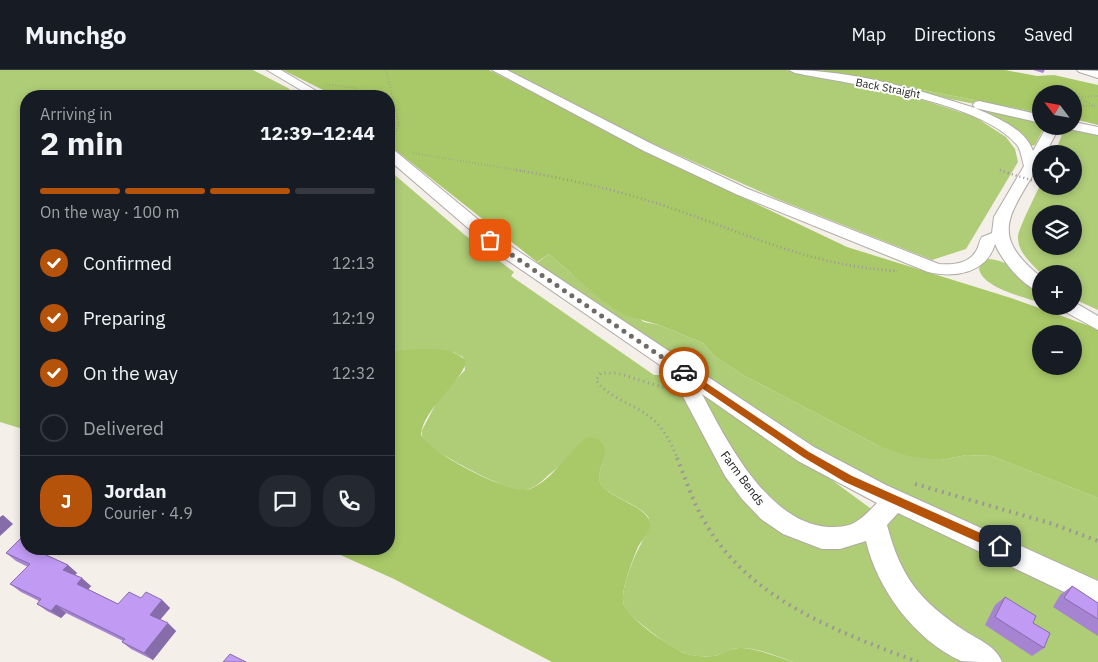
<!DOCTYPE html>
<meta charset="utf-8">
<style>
body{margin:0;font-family:"IBM Plex Sans",sans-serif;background:#242831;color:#f1f3f6;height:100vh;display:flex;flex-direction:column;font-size:19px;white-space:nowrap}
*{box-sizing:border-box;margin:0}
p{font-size:16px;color:#9ea1a6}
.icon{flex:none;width:28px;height:28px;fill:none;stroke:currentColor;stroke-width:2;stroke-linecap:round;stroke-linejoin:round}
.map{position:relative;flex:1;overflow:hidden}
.sheet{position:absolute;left:20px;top:20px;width:375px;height:465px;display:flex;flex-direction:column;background:#171b24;border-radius:20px;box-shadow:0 2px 8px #0003}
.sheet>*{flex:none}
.needle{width:32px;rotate:301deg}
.buttons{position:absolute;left:1032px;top:15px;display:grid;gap:10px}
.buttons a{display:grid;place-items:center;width:50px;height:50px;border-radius:50%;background:#171b24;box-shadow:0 2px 8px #0003;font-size:25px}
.pin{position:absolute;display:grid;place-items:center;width:42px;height:42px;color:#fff;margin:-21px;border-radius:10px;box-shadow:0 2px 8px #0006}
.courier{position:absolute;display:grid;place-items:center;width:50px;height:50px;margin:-25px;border:4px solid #b45309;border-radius:50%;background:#fff;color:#222;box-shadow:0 1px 6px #0007}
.head em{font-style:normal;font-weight:700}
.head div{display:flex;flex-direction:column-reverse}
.head{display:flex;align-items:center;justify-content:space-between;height:85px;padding:0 20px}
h1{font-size:32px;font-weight:700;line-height:38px}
.bar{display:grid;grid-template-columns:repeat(4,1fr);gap:8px 5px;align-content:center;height:60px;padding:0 20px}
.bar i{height:6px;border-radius:4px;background:#363941}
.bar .selected{background:#b45309}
.bar p{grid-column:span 4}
.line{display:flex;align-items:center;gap:12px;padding:0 20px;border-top:1px solid #363941}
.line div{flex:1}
.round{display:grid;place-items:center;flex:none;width:52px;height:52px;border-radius:20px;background:#242831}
ol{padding:0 20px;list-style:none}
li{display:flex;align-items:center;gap:15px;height:55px}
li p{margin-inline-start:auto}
li .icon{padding:5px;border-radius:50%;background:#b45309;color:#fff;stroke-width:4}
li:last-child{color:#9ea1a6}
li i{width:28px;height:28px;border:2px solid #363941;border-radius:50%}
header{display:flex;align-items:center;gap:30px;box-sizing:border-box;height:70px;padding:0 25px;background:#171b24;border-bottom:1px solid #363941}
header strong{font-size:24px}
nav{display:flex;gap:28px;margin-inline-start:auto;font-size:18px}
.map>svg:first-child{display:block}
</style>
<header>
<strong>Munchgo</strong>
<nav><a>Map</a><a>Directions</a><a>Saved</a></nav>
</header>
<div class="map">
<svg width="1098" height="592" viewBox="0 0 1098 592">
<rect width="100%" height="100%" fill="#f5efea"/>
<g fill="#afcd77" fill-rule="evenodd">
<polygon points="0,0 253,0 288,18 298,26 26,26 26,360 0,352"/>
<polygon points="506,0 786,0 902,23 975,47 1006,67 1015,79 1018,92 966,179 932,190 777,129 629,63"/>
<polygon points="802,0 820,0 1041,43 1041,47"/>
<polygon points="979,37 1041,51 1041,56 1045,56 1035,75 1031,76 973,38"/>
<path d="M1076,59L1098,63V240L1074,229V204H1042C1032,195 1018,182 1018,168C1017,160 1037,123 1041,113V116H1074V84H1054L1064,60ZM1041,144H1074V176H1041Z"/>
<path d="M389,100L466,166L514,202L511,206L654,305H660L663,311L695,318L791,380L870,438L903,445L990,483L1098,537V592H793C777,586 756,577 738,578C733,578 729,582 724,583C713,588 698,587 687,584C672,578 657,567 645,557C638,551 627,544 624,535C619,522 634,486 641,474C644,467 651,458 649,449C646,438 612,427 603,417C591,404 612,388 599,371C584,381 566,391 551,403C544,409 537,417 526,420C511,424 444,387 430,376C425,372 421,367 422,360L439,328L465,300L463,287L453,282L389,350Z"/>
<polygon points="549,184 572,204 644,252 659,255 703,273 714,286 743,305 879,376 941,390 967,385 992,386 1098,428 1098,516 921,435 788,364 534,195"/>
<path d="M986,189C1008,188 1026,208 1041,220V233C1025,227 981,218 979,198Z"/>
</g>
<g fill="#a9c968" fill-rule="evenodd">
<path d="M283,0H489L656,86L847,177L1011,228L1098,259V428L992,386L967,385L941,390L908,386L879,376L743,305L714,286L703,273L659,255L625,245L603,231L549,184L537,192L389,75V26H330L323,20ZM1041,264H1074V296H1041Z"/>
<polygon points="820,0 1005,0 1037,6 1054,5 1098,15 1098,55 1074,49 1074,24 1041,24 1041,43"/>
<path d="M416,279C432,279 453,277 465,290C470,304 424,337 421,364C427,382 512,426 530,419C553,410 567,383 586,368C590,367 593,367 597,369C616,380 593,400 601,414C610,429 650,437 650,454C650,462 642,470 638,477C633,489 619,523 624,535C630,550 671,578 687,584C695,586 705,587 713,586C723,585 732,577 742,578C759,579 777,587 793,592H552L394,509L327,479H389V282Z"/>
</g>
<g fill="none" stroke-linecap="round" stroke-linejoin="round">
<g stroke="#afaaa5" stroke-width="2">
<g id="minor">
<polygon points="267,0 281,0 325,26 311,26"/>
<path d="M492,0H507L654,75L748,119L939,194C952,195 969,194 976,181C979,177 979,171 982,167L992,163L994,147L1024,96C1022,90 1021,80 1017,75C981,31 850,14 795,3L789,0C852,0 916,19 975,38L973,35L975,32L979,31L1041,45V53L975,38C995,47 1025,58 1033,81L1047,56H1060L1045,84H1041V89L1036,90L1038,96C1010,146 988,164 1041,207V222C1023,217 1002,191 995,174C986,204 954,208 928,202L738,125L644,81Z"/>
<polygon points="1077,0 1098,1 1098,8 1079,2"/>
<polygon points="1074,52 1098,57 1098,65 1069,59 1068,56 1074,56"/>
<path d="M389,79L394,80L509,175L814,377L886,415L1098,511V538L898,443L887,455C901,508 920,531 965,561C979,570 996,576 1002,592C991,592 971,592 961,591C915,570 877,519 866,471L840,479H822L783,464L761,449L742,429L725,406L670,302L497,183L389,90ZM702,324L798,391L877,433C870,440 863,448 854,453C847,457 836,457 828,457C768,453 726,370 702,324Z"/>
<polygon points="1074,232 1098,246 1098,260 1062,240 1059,236 1074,236"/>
</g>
</g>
<g stroke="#9c9894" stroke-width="2" stroke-dasharray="0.5 2.5" stroke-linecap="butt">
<polyline points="386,0 399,54 392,71"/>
<polyline points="326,14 355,18 364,26"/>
<polyline points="1074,36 1095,36 1076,27 1098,26"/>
<polyline points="389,46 398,54"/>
<polyline points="413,83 523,101"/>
<polyline points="1074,87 1078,89"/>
<polyline points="1000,100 1003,101"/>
</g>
<g stroke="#9c9894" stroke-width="2.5" stroke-dasharray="1 3" stroke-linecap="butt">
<path d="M516,100C569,109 621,121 671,138C751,165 811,196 898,201"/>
<polyline points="1000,100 1008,103"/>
<polyline points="1053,116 1061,119"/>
</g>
<path stroke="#9c9894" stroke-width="3" stroke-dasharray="1 4" stroke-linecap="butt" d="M668,319L617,303H601L596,310C608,328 634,334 650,347C664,357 671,374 678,389"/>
<g stroke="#9c9894" stroke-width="4" stroke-dasharray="2 5" stroke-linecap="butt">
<path d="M677,388C686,410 693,433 706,454C751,531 839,562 918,592"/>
<polyline points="915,414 1053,454 1098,471"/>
</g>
<use href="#minor" fill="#fff" fill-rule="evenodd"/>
<polyline stroke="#9c9894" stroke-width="2.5" stroke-dasharray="1 3" stroke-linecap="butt" points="1008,103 1041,113"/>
</g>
<g fill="#a684d1">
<polygon points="1033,0 1045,0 1043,3"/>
<polygon points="26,479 49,479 44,484 68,495 77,503 75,505 91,516 88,519 118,534 141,528 162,530 170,538 160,550 176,561 153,590 131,579 122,572 123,571 66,543 61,548 47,541 37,534 39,531 21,522 10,514 28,497 16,491 6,483"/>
<polygon points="1072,516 1098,533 1098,566 1053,537 1060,525"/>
<polygon points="1005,527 1033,553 1044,578 1032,586 985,555 995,535"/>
</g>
<g fill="#876caa">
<polygon points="3,445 13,454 0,466 0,447"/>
<polygon points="32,479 49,479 41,486"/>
<polygon points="68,495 77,503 72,508 63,500"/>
<polygon points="82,508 91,516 86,522 77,514"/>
<polygon points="162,530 170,538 158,552 150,545"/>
<polygon points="56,535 66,543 61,548 51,541"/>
<polygon points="168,553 176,561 153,590 144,583"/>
</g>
<g fill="#c19af3" stroke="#876caa">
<polygon points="26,463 26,479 33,479 68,495 63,500 82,508 77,514 118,534 129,522 141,528 146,522 162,530 150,545 168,553 144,583 122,572 125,569 56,535 51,541 37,534 41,529 10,514 30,494 6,483"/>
<polygon points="1072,516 1098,533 1098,549 1064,528"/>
<polygon points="1005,527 1036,546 1033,553 1050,563 1044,578 995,547"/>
<polygon points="230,584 246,592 223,592"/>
</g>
<polygon fill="#b45309" points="681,300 687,300 809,382 852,406 1003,473 1003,480 996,480 845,412 803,387 681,304"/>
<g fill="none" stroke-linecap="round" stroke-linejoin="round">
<polyline stroke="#6e6a67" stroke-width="5" stroke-dasharray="0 9" points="490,170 684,302"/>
</g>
<g text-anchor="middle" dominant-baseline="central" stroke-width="4" stroke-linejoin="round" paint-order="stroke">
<g font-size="11" fill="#252321" stroke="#fff">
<text transform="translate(888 18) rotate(11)">Back Straight</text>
</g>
<g font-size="12" fill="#252321" stroke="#fff">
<text transform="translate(743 408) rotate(53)">Farm Bends</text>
</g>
</g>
</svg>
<div class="buttons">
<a><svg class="needle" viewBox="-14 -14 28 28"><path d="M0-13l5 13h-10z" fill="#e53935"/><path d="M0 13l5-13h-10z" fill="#9ea1a6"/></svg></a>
<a><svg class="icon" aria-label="locate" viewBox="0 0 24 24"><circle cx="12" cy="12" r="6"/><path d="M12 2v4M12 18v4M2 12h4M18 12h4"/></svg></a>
<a><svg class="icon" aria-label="layers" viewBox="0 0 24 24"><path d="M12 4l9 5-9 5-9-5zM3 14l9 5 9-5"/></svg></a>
<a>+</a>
<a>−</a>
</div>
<div class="pin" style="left:490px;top:170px;background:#ea580c"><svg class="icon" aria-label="bag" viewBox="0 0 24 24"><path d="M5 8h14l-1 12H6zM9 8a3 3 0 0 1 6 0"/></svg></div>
<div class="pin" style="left:1000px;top:476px;background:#1f2937"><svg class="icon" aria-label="home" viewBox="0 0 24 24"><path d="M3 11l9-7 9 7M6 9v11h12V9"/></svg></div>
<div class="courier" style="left:684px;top:302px"><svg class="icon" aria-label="car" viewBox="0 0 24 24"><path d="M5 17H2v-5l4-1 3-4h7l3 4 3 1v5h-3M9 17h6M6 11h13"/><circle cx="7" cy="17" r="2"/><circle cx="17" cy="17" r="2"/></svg></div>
<section class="sheet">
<div class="head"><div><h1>2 min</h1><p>Arriving in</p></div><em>12:39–12:44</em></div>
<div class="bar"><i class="selected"></i><i class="selected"></i><i class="selected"></i><i></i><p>On the way · 100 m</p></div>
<ol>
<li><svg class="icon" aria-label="check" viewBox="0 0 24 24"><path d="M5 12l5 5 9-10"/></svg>Confirmed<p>12:13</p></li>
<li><svg class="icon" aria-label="check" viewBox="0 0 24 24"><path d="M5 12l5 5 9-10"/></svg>Preparing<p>12:19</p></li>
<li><svg class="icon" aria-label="check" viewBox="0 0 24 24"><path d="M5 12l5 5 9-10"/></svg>On the way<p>12:32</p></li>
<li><i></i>Delivered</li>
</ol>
<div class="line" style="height:90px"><b class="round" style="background:#b45309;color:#fff">J</b><div><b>Jordan</b><p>Courier · 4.9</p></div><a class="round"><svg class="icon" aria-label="chat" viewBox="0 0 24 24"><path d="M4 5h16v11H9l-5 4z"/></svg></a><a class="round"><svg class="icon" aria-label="phone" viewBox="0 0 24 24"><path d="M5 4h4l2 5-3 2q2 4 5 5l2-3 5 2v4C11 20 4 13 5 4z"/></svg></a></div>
</section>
</div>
